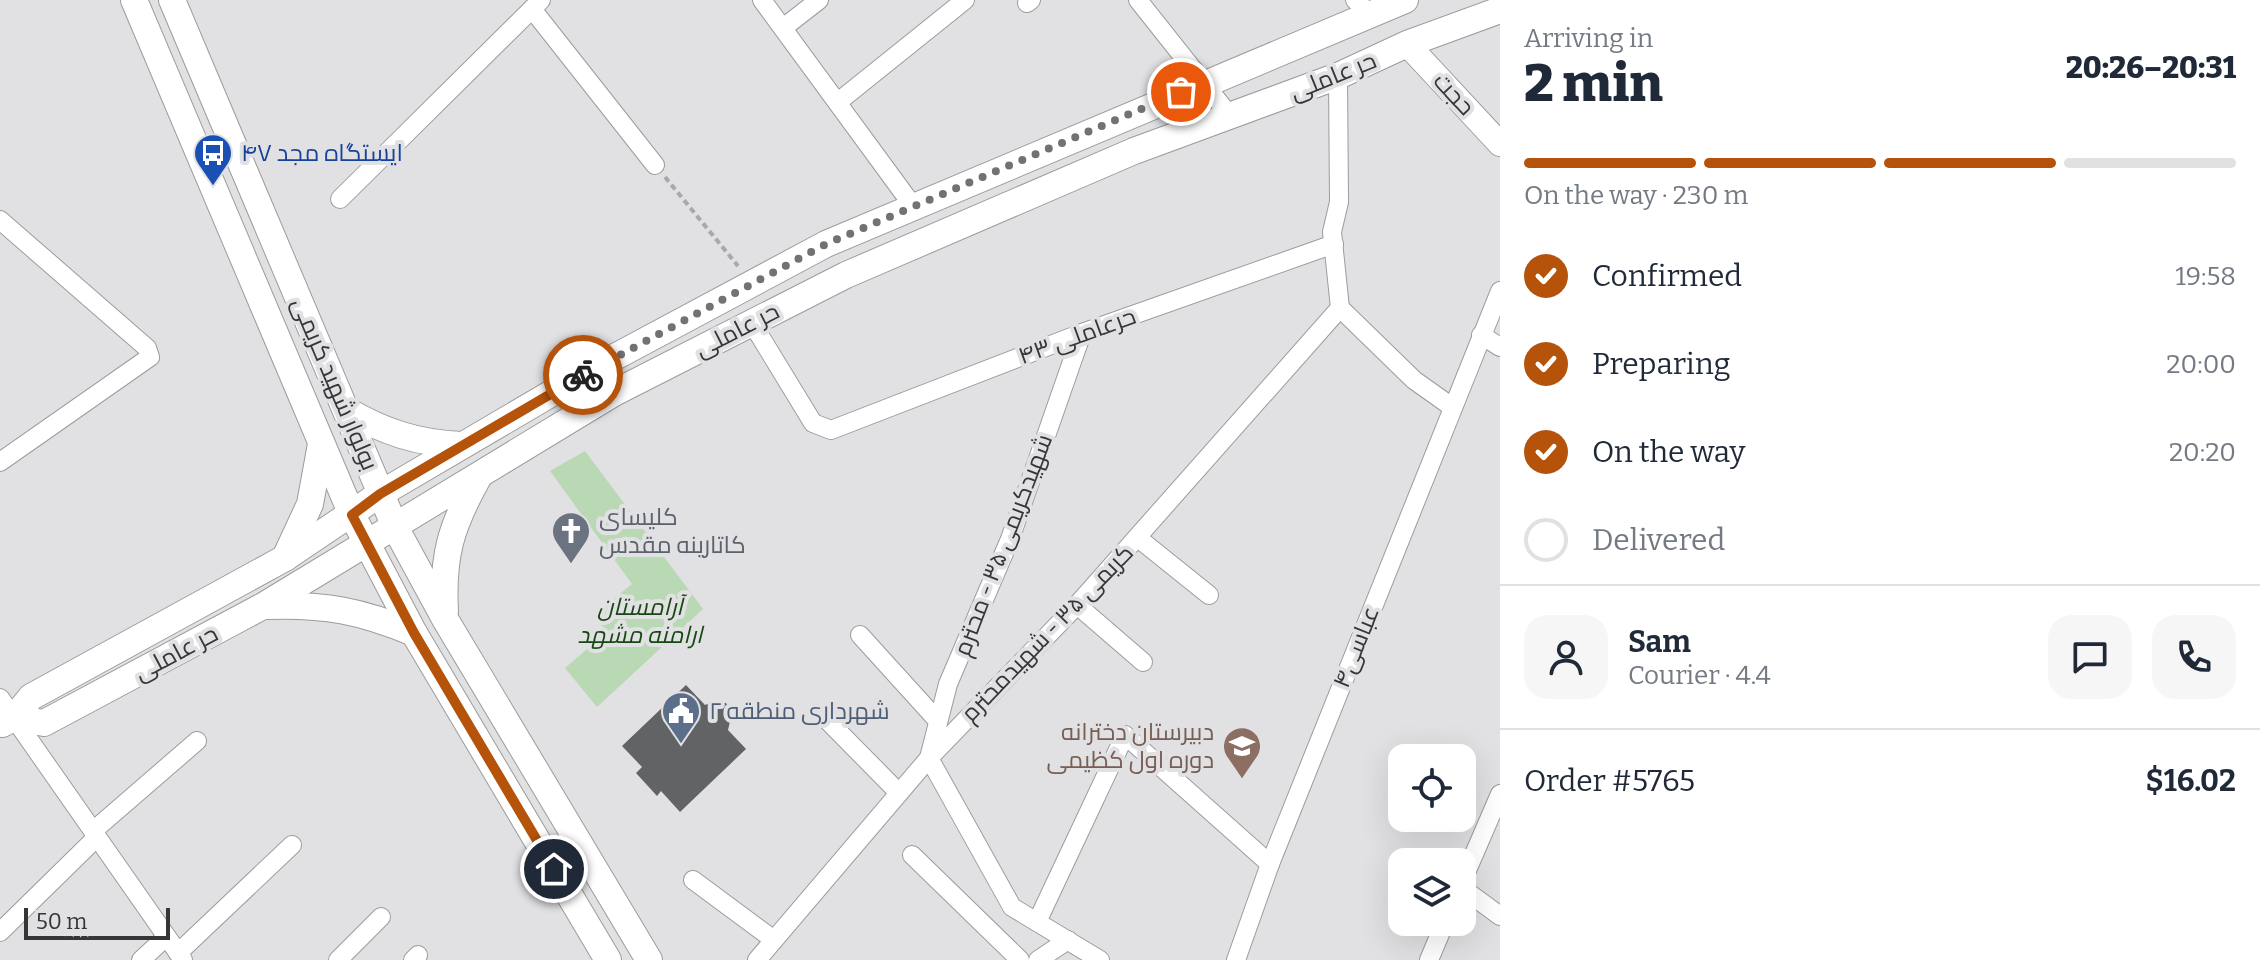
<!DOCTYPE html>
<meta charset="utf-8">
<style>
body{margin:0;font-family:Bitter,Cairo,serif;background:#f6f6f7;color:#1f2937;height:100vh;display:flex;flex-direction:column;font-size:30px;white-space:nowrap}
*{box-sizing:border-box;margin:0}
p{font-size:26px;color:#747a83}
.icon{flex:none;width:44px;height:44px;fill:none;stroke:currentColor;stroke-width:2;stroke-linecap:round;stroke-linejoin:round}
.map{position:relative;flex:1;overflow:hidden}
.drawer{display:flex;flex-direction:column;background:#fff;width:760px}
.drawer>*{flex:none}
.fabs{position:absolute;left:1388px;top:744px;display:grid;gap:16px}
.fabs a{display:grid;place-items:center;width:88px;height:88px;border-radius:16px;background:#fff;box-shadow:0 8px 32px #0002;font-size:40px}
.scale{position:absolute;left:24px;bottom:20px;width:146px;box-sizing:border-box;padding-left:8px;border:4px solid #363637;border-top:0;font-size:22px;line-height:28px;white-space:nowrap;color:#363637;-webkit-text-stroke:6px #e1e1e4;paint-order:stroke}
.pin{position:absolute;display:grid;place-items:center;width:68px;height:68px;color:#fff;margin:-34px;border:4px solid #fff;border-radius:50%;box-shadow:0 2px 8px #0007}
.courier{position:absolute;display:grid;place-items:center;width:80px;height:80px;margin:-40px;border:6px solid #b45309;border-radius:50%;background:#fff;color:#222;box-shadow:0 2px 10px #0007}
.headline em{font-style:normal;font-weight:800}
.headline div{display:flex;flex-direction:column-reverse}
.headline{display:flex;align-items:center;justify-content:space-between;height:136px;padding:0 24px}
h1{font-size:52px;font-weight:800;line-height:60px}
.bar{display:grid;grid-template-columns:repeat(4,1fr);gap:12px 8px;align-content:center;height:96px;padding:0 24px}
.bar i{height:10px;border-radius:6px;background:#e0e1e3}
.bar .current{background:#b45309}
.bar p{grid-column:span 4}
.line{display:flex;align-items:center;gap:20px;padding:0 24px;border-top:2px solid #e0e1e3}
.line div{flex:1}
.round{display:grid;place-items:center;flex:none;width:84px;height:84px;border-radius:24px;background:#f6f6f7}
ol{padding:0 24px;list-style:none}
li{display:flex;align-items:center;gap:24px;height:88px}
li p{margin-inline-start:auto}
li .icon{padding:8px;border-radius:50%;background:#b45309;color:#fff;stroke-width:4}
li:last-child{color:#747a83}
li i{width:44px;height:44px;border:4px solid #e0e1e3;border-radius:50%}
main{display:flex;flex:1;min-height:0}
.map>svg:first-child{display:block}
</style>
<main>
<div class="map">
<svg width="1500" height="960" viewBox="0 0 1500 960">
<rect width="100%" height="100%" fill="#e1e1e4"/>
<polygon fill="#b9d8b4" points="585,451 703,609 597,707 565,668 607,632 594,615 632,584 550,471"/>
<polygon fill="#626365" points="686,685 705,705 715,701 726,703 732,713 728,730 746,749 680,812 661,791 657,796 636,773 642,767 622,746"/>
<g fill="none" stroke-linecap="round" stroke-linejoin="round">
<g stroke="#9c9c9e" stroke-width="20">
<g id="minor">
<polyline points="762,0 913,206"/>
<polyline points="1138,0 1230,116"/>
<polyline points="1355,0 1370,14"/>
<polyline points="1027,3 1031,0"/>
<polyline points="532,9 655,165"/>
<polyline points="783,28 819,0"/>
<polyline points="1338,76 1339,202 1332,232 1340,308"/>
<polyline points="838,102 965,0"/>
<polyline points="340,199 541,0"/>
<polyline points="0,220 147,348 150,357 0,462"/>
<polyline points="1340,308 1414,380 1452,407"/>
<polyline points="752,323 813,423 831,430 1082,333 1334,244"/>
<polyline points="1082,333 1010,539 948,684 929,758 1012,907 1100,960"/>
<polyline points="1481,335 1500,347"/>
<polyline points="1138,538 1209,595"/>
<polyline points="1077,605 1143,662"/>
<polyline points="860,635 938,721"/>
<polyline points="0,698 183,960"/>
<polyline points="827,720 899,793"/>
<polyline points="93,831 197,741"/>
<polyline points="912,855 1020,960"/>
<polyline points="693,880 774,940"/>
<polyline points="1462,882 1500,794"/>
<polyline points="1462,888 1500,916"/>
<polyline points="1037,922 1125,735 1270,864"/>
<polyline points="0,932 97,837"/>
<polyline points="178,953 292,845"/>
<polyline points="141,960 166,937"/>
<polyline points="338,960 381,917"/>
<polyline points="413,960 418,955"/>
<polyline points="757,960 929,758 1077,605 1340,308"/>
<polyline points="1038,960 1068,940"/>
<polyline points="1236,960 1270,864 1500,291"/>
<polyline points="1429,960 1445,922"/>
</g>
</g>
<g stroke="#9c9c9e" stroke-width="26">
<polyline id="tertiary" points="1407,44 1500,144"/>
</g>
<g stroke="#9c9c9e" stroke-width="28">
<g id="secondary">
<polyline points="134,0 352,515 414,633 608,960"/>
<polyline points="172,0 395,527 445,619 649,960"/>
<path d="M346,410C384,432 417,443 461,445"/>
<polyline points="285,558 310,504 321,444"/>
<path d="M267,606C325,604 361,611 414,633"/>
<path d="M445,611C442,556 451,526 478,478"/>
<polyline points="14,718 44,723 263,606 614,393 846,275 1134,151 1338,76 1407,44 1500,10"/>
<polyline points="2,724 14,718 31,697 285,558 380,494 598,366 826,244 1405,0"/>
</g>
</g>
<polyline stroke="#a9a9ab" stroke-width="4" stroke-dasharray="6 4" stroke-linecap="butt" points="665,177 738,266"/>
<use href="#minor" stroke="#fff" stroke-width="18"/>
<use href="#tertiary" stroke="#fff" stroke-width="24"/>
<use href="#secondary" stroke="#fff" stroke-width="26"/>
</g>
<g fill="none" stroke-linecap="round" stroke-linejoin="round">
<polyline stroke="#727274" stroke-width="8" stroke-dasharray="0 14.4" points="583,375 826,244 1181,92"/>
<polyline stroke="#b45309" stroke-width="10" points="554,869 414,633 352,515 380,494 583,375"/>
</g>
<defs>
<g id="bus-pin" transform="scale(2)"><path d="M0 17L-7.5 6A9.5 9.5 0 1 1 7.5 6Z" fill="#1a4fb4" stroke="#e1e1e4"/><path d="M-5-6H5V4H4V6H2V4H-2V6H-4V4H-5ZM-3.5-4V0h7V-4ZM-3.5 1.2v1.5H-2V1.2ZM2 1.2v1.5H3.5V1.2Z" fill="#fff"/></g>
<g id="church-pin" transform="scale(2)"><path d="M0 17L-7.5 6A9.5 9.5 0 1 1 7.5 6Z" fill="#6b7280" stroke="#e1e1e4"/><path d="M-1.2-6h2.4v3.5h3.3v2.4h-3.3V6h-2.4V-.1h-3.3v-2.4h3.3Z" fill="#fff"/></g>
<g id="civic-pin" transform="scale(2)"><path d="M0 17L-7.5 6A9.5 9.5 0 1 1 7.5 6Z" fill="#5c6f8a" stroke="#e1e1e4"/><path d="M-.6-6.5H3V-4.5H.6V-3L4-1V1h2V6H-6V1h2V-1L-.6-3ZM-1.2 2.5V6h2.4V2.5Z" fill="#fff"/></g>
<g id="school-pin" transform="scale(2)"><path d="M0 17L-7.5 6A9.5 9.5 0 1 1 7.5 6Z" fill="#8d6e63" stroke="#e1e1e4"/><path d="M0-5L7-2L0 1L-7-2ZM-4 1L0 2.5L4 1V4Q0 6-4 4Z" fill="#fff"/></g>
</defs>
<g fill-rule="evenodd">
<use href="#bus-pin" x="213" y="153"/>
<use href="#church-pin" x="571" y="531"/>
<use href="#civic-pin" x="681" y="711"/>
<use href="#school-pin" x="1242" y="746"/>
</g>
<g text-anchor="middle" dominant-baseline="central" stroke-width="8" stroke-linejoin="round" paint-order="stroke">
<g font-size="24" fill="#363637" stroke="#e1e1e4">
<text transform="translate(1333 76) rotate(-22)">حر عاملی</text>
<text transform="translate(1454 94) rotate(47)">حجت</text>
<text transform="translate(737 330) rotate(-27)">حر عاملی</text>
<text transform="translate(1077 336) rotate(-20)">حرعاملی ۴۳</text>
<text transform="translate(335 384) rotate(67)">بولوار شهید کریمی</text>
<text transform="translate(1003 545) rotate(-69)">شهیدکریمی ۳۵ - محترم</text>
<text transform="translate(1047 633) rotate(-46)">کریمی ۳۵ - شهیدمحترم</text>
<text transform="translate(1356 647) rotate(-68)">عباسی۴</text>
<text transform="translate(176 653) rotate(-28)">حر عاملی</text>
</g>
<g font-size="24" fill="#164399" stroke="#e1e1e4" text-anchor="start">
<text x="241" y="153">ایستگاه مجد ۴۷</text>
</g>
<g font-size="24" fill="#5b616d" stroke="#e1e1e4" text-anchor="start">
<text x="599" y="517">کلیسای<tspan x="599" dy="28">کاتارینه مقدس</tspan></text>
</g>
<g font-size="24" font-style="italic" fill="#164911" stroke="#e1e1e4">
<text x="640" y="607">آرامستان<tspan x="640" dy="28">ارامنه مشهد</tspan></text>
</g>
<g font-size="24" fill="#4e5e75" stroke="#e1e1e4" text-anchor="start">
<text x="709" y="711">شهرداری منطقه ۲</text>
</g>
<g font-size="24" fill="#785e54" stroke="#e1e1e4" text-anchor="end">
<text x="1214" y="732">دبیرستان دخترانه<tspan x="1214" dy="28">دوره اول کظیمی</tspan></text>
</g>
</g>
</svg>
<div class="fabs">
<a><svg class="icon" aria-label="locate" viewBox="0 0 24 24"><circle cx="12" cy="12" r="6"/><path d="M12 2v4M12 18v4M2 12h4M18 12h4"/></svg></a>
<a><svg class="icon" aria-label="layers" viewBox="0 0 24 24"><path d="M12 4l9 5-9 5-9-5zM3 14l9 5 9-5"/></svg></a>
</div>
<div class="scale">50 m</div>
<div class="pin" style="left:1181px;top:92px;background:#ea580c"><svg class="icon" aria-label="bag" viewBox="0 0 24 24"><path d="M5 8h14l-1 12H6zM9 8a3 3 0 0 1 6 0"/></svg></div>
<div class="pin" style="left:554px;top:869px;background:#1f2937"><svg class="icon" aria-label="home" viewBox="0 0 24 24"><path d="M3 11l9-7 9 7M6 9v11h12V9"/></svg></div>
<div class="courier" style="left:583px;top:375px"><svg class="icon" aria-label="bike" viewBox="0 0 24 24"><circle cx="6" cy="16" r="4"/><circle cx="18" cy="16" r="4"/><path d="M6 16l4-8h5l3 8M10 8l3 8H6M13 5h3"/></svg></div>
</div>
<section class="drawer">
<div class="headline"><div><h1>2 min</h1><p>Arriving in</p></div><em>20:26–20:31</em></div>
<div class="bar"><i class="current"></i><i class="current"></i><i class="current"></i><i></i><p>On the way · 230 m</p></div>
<ol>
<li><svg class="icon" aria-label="check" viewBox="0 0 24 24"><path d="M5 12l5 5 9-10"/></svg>Confirmed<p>19:58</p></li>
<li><svg class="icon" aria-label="check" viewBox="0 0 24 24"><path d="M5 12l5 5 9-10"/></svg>Preparing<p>20:00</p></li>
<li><svg class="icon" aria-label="check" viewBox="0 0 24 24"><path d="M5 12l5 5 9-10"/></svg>On the way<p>20:20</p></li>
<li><i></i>Delivered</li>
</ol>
<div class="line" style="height:144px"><a class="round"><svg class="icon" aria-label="person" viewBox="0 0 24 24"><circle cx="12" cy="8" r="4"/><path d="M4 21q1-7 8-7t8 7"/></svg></a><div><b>Sam</b><p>Courier · 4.4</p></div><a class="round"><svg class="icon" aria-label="chat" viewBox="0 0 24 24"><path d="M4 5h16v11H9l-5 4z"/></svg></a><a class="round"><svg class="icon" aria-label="phone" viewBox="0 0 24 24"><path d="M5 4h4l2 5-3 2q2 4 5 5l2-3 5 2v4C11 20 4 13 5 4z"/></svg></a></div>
<div class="line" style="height:104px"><div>Order #5765</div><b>$16.02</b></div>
</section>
</main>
